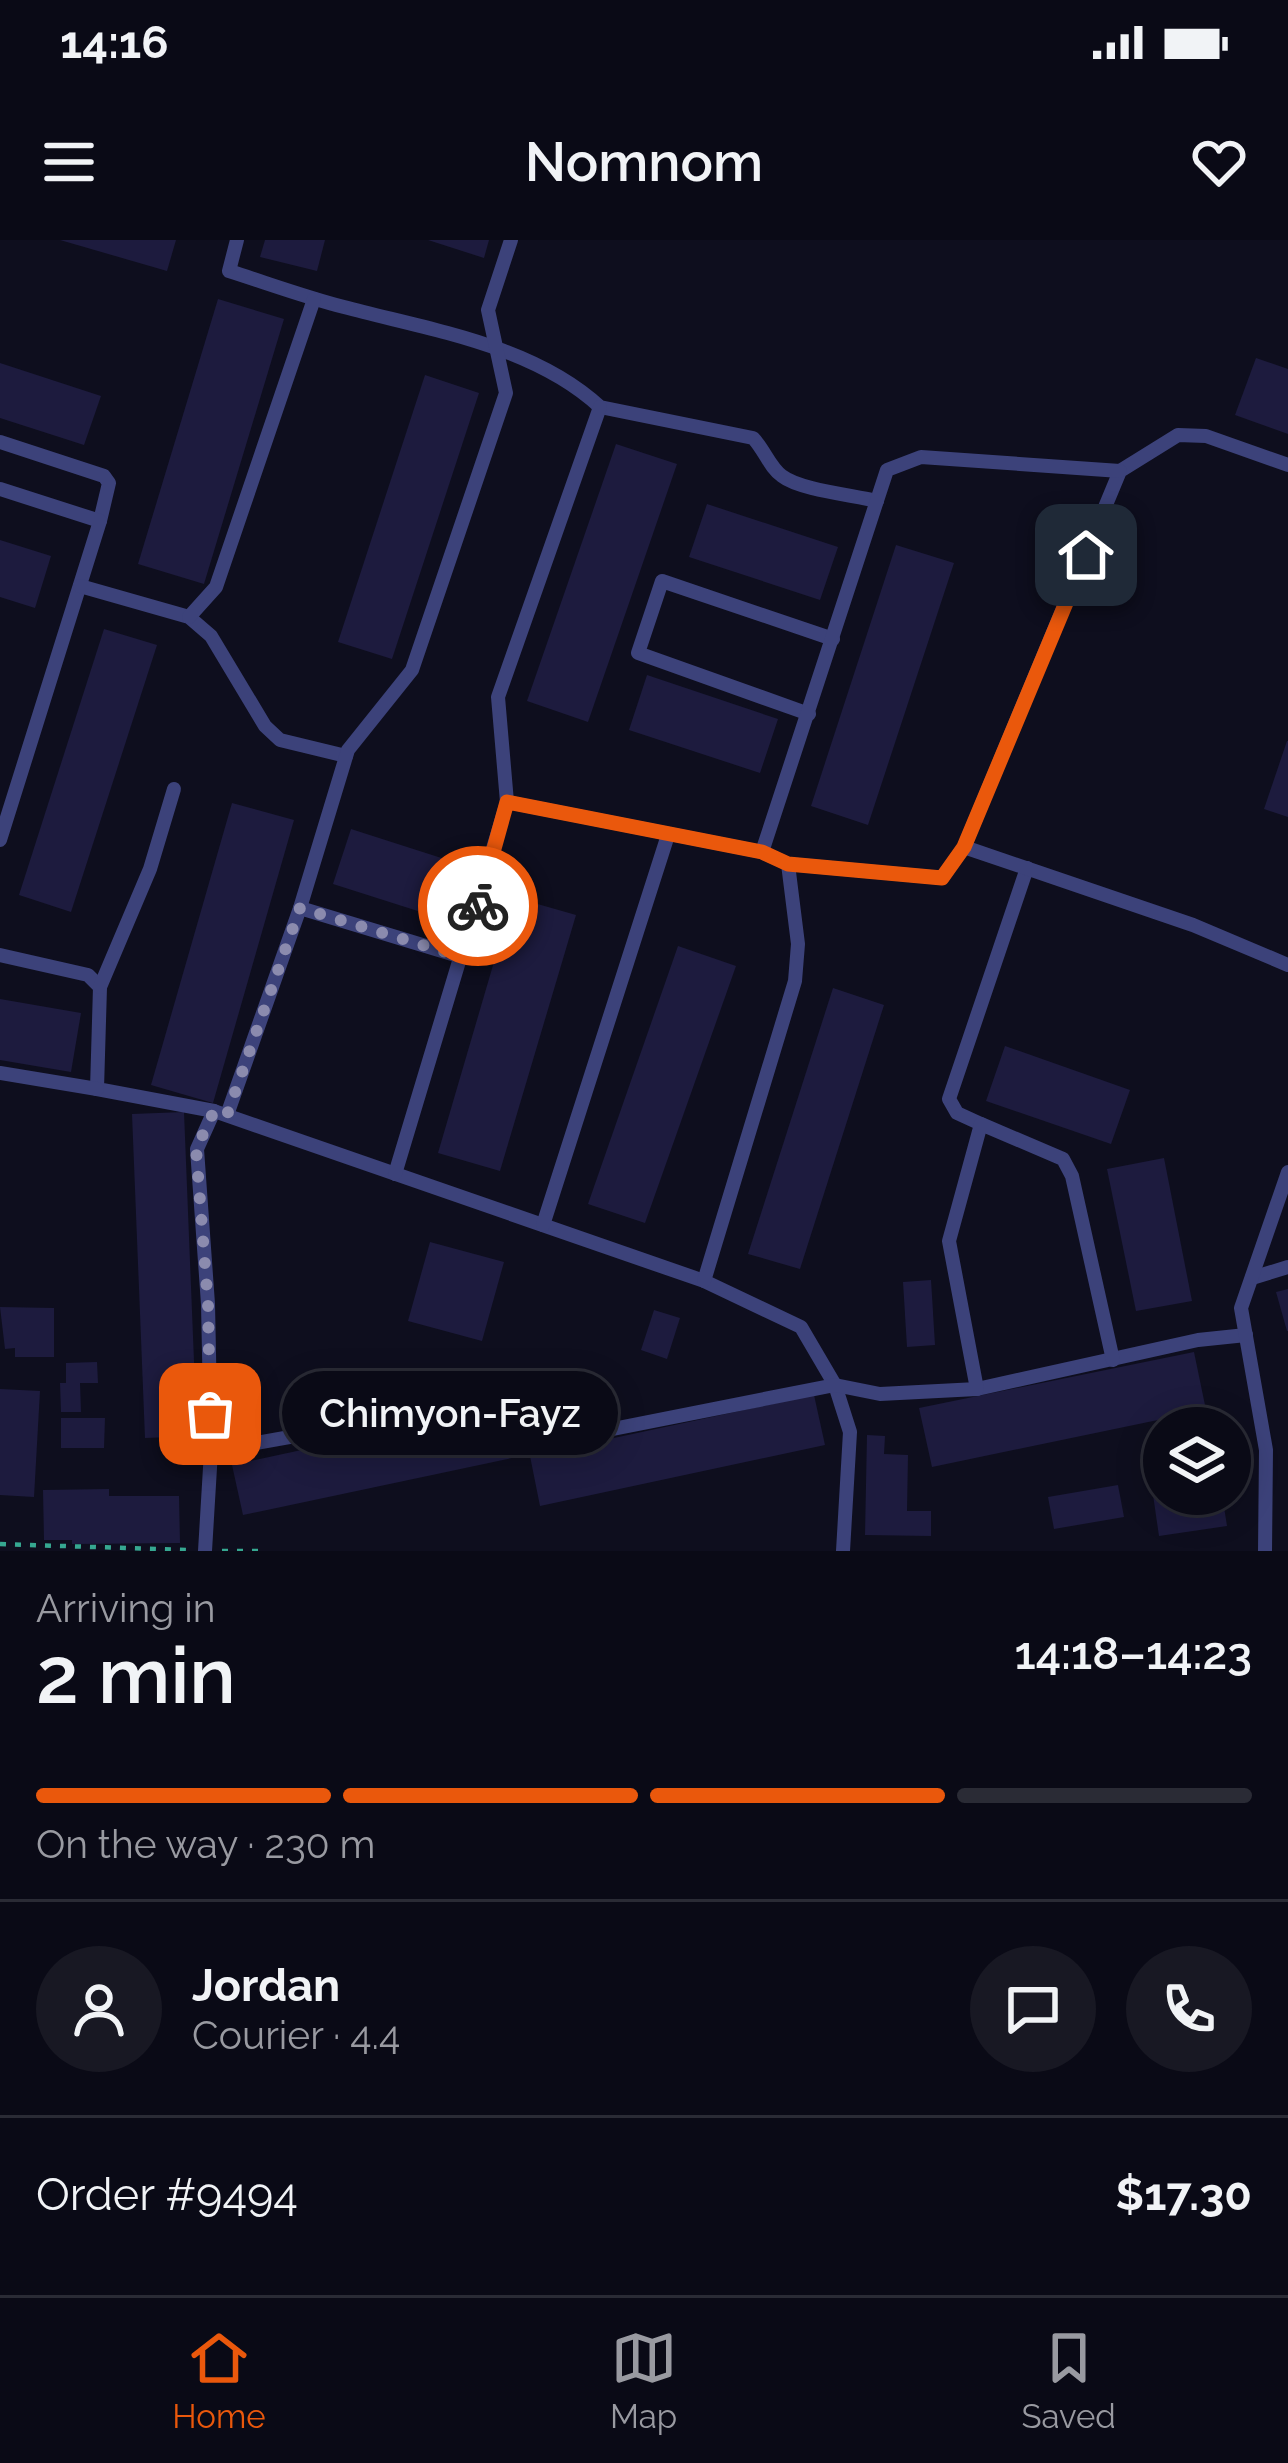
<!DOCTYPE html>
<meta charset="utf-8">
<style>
body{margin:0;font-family:Raleway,sans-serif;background:#181823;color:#f1f3f6;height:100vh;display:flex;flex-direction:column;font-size:45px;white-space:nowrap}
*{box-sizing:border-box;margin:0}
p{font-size:39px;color:#999aa1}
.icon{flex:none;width:66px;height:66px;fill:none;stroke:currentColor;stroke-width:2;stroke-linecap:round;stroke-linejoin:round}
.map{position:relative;height:1311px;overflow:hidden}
.sheet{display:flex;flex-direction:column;background:#0a0a16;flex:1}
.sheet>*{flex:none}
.controls{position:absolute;left:1143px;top:1167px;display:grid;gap:24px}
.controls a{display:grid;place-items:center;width:108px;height:108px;border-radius:50%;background:#0a0a16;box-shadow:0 6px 30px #0003,0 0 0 3px #2a2b35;font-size:60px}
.pin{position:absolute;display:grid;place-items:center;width:102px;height:102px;color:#fff;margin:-51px;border-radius:24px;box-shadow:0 6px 18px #0006}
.courier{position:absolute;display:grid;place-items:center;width:120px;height:120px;margin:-60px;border:9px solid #ea580c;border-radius:50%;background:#fff;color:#222;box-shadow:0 3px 15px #0007}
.bubble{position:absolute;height:84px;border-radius:42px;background:#0a0a16;box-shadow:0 6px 30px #0003,0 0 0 3px #2a2b35;font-size:39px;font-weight:600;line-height:84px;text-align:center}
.headline em{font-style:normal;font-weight:600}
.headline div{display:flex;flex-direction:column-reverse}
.headline{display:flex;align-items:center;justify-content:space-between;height:204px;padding:0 36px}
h1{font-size:78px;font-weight:600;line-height:90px}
.bar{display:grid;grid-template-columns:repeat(4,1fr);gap:18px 12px;align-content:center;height:144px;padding:0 36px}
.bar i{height:15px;border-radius:9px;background:#2a2b35}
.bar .on{background:#ea580c}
.bar p{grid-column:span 4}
.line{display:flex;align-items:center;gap:30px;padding:0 36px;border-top:3px solid #2a2b35}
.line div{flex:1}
.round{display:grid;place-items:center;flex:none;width:126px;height:126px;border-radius:63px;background:#181823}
.status{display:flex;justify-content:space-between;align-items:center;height:84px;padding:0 60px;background:#0a0a16;direction:ltr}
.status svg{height:33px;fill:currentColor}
header{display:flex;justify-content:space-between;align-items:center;height:156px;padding:0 36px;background:#0a0a16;font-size:54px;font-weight:600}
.tab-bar{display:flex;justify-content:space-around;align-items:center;height:168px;border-top:3px solid #2a2b35;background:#0a0a16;font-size:33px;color:#999aa1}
.tab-bar a{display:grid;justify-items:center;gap:6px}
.tab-bar .on{color:#ea580c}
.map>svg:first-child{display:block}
</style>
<div class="status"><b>14:16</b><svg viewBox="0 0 49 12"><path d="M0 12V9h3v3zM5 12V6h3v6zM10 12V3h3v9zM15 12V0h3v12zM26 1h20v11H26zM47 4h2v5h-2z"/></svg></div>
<header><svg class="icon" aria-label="menu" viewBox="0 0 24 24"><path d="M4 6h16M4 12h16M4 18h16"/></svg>Nomnom<svg class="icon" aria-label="heart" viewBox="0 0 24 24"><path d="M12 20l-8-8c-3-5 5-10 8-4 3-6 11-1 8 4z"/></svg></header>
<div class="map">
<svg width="1288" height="1311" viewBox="0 0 1288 1311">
<rect width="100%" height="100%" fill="#0e0e1e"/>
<g fill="#1d1b3e">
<polygon points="60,0 176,0 167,31"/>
<polygon points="265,0 325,0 317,31 260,17"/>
<polygon points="428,0 489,0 484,18"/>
<polygon points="218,59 284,79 204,344 138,324"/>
<polygon points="1256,118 1288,129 1288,194 1235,175"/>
<polygon points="0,123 101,156 84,205 0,178"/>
<polygon points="425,135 479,153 392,419 338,402"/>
<polygon points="616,204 677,224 588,482 527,461"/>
<polygon points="707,264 838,307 820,360 689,317"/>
<polygon points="0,300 51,316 35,368 0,357"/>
<polygon points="896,305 954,323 868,585 811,566"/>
<polygon points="104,389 157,405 71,672 19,655"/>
<polygon points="647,435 778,479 760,533 629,490"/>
<polygon points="1287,501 1288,501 1288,577 1264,569"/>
<polygon points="232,563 294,580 213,863 151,845"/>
<polygon points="351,589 485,632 468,687 333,644"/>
<polygon points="513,657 576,675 500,931 438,913"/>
<polygon points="678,706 736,726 645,983 588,964"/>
<polygon points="833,748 884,765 800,1029 748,1014"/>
<polygon points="0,759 81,773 71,832 0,820"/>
<polygon points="1005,806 1130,850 1111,904 986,861"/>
<polygon points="184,872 197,1196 145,1198 132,874"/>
<polygon points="1164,918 1192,1061 1136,1071 1107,929"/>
<polygon points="430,1002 504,1022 482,1101 408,1081"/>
<polygon points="931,1040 935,1105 907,1107 903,1042"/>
<polygon points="1288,1049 1288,1091 1287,1091 1276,1052"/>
<polygon points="0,1067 54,1068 54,1117 15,1117 15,1108 5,1109"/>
<polygon points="654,1070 680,1078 667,1119 641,1110"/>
<polygon points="1194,1112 1206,1170 932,1227 919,1168"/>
<polygon points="97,1122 98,1143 80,1143 81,1172 61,1172 60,1143 66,1143 66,1123"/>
<polygon points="0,1149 40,1151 34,1257 0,1255"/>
<polygon points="814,1155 825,1205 540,1266 530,1216"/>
<polygon points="515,1164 526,1215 243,1275 232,1225"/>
<polygon points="61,1178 105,1178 104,1208 61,1208"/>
<polygon points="867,1195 885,1196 884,1214 908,1215 907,1271 931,1271 931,1296 865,1295"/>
<polygon points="1164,1239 1164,1254 1222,1254 1227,1286 1159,1296 1151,1241"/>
<polygon points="1118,1245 1124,1277 1054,1289 1048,1257"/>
<polygon points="109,1249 109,1256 179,1256 180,1303 72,1304 72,1300 44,1300 43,1250"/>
</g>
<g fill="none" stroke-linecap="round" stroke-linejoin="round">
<g stroke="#36a891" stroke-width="4.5" stroke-dasharray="6 9" stroke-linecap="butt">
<polyline points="0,1304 187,1310"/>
<polyline points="222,1311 265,1311"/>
</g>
<g stroke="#3c427a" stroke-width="14">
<path d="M237,0L229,31C267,43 305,57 344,67C430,90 533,105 600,167L753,198C764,209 770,228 782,236C800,250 853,255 877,261"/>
<polyline points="0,202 104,236 109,243 100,281"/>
<polyline points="0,249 100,281 0,600"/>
<polyline points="80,346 189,377 211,396 265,486 280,500 346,516"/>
<polyline points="189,377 216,347 314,59"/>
<polyline points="809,474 638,413 662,341 833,399"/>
<polyline points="507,562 498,457 600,167"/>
<polyline points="964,607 1120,231 1178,195 1206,196 1288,225"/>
<polyline points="762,612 887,230 921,217 1120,231"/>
<polyline points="300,668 348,510 412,430 506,153 488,70 511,0"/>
<polyline points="0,715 88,735 100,747 97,849 214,871 704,1041 801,1087 835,1145 850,1192 843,1311"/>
<polyline points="100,747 150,629 174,549"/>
<polyline points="0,833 97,849"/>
<polyline points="227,875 300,668 462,717"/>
<polyline points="981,884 957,873 949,859 1027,628"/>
<polyline points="395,934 507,562 762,612 788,624 942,638 964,607 1193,685 1288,725"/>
<polyline points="543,985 668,595"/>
<polyline points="1252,1038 1288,1027"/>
<polyline points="704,1041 795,741 798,704 788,624"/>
<polyline points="977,1149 1198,1100 1246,1095"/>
<polyline points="211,1211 208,1064 197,909 214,871"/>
<polyline points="205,1311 211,1211 532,1154 542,1203 835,1145 880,1154 977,1149 949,1001 981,884 1063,919 1072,936 1113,1120"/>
<polyline points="1265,1311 1266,1210 1241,1068 1288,932"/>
</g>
</g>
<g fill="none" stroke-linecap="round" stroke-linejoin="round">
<polyline stroke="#8b8bae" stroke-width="12" stroke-dasharray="0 21.6" points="210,1174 208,1064 196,909 214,871 227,875 300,668 462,717 478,666"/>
<polyline stroke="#ea580c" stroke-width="15" points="478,666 507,562 762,612 788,624 942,638 964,607 1086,315"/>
</g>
</svg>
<div class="controls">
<a><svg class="icon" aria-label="layers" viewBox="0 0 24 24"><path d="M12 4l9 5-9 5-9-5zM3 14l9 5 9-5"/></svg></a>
</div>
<div class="pin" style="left:210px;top:1174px;background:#ea580c"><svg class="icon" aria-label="bag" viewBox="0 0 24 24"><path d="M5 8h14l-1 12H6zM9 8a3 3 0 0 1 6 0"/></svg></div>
<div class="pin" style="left:1086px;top:315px;background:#1f2937"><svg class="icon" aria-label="home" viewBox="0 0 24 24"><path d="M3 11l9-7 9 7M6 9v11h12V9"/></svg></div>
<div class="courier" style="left:478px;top:666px"><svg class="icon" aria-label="bike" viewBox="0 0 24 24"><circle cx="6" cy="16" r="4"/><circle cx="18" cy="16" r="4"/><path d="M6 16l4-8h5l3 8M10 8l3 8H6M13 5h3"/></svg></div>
<div class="bubble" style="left:282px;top:1131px;width:336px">Chimyon-Fayz</div>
</div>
<section class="sheet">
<div class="headline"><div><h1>2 min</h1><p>Arriving in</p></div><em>14:18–14:23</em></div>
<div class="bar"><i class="on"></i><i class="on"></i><i class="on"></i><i></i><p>On the way · 230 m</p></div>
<div class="line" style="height:216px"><a class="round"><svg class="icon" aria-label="person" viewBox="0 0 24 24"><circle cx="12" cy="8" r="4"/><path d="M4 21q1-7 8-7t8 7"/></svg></a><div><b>Jordan</b><p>Courier · 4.4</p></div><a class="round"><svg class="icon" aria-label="chat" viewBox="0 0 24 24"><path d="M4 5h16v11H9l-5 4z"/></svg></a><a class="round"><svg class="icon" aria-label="phone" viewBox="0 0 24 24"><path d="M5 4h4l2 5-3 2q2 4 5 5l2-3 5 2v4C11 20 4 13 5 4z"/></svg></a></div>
<div class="line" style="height:156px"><div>Order #9494</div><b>$17.30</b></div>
</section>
<nav class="tab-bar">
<a class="on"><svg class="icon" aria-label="home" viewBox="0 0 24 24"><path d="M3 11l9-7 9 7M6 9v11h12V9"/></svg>Home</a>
<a><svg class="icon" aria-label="map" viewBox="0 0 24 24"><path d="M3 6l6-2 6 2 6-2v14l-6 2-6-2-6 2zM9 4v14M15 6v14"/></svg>Map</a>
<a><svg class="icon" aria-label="saved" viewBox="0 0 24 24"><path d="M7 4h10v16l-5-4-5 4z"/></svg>Saved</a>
</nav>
